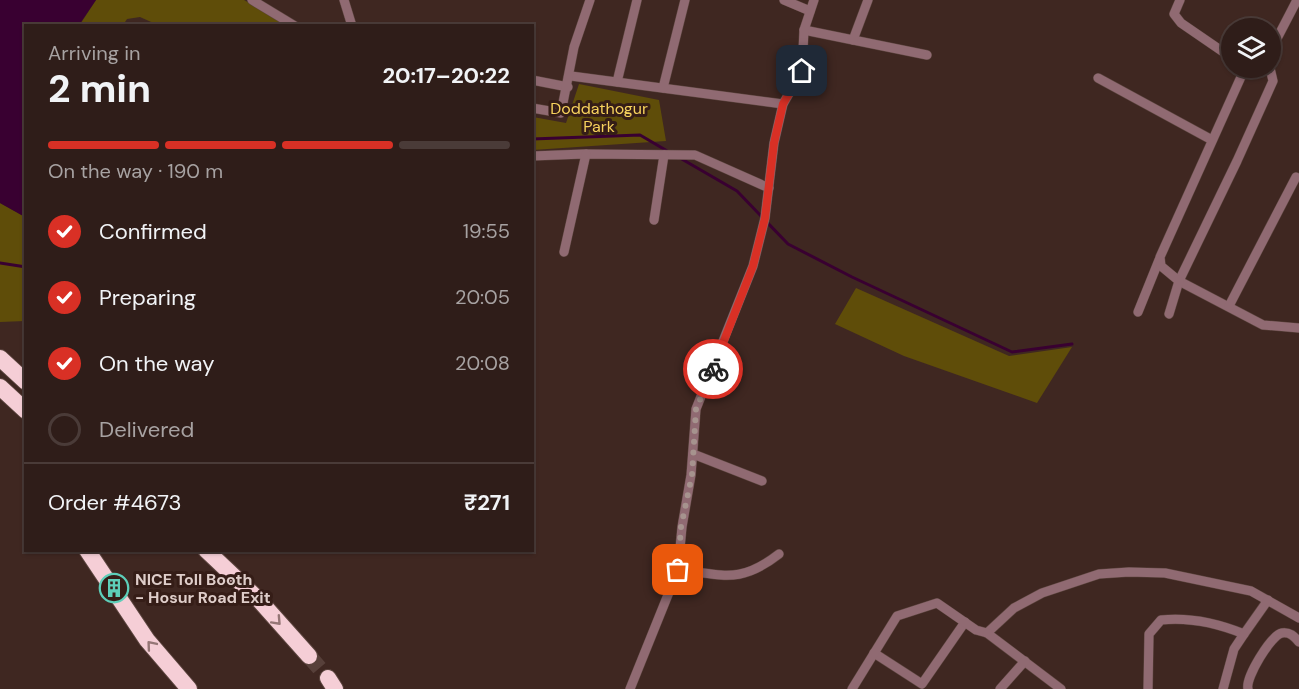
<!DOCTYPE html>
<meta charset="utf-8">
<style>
body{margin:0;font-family:"DM Sans",sans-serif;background:#372622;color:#f1f3f6;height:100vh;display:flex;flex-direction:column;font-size:22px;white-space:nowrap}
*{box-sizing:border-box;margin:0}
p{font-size:20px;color:#a7a2a2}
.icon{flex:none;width:33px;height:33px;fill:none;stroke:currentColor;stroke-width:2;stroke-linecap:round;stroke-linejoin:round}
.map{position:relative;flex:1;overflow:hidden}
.panel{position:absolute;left:24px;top:24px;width:510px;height:528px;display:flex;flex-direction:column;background:#2f1d19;border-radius:0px;box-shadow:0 2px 4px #0004,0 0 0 2px #4a3b38}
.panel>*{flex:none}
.controls{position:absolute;left:1221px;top:18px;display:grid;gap:12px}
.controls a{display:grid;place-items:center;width:60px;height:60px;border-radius:50%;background:#2f1d19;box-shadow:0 2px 4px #0004,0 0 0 2px #4a3b38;font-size:30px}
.pin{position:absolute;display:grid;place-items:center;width:51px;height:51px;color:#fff;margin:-26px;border-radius:12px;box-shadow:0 3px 9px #0006}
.courier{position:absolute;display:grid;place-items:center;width:60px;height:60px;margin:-30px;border:4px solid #d93025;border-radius:50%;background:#fff;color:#222;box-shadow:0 2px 8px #0007}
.head em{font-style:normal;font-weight:700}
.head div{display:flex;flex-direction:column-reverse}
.head{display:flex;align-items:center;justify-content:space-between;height:102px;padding:0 24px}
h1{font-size:39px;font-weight:700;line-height:45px}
.bar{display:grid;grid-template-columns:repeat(4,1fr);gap:9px 6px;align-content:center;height:72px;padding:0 24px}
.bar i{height:8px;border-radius:4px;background:#4a3b38}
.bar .on{background:#d93025}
.bar p{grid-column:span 4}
.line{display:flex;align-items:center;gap:15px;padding:0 24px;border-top:2px solid #4a3b38}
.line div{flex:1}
ol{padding:0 24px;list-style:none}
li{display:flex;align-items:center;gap:18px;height:66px}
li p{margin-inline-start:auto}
li .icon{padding:6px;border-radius:50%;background:#d93025;color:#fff;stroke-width:4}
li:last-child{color:#a7a2a2}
li i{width:33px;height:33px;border:3px solid #4a3b38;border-radius:50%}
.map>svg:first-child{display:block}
</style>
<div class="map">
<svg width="1299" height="689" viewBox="0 0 1299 689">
<rect width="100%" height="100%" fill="#3f2721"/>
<g fill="#5f4d09">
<polygon points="96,0 244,0 289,25 158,25 140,17 127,19 123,25 79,26"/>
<polygon points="579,84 659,100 666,141 533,150 533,117 566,123"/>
<polygon points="0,203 25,217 25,321 0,322"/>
<polygon points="856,288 1009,356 1072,347 1037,403 904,356 835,324"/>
</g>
<polygon fill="#390031" points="0,0 96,0 79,25 26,26 25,217 0,203"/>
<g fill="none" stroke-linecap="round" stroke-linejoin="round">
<g stroke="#390031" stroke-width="3">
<polyline points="532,139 640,135 669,152"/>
<polyline points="680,158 737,191 788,244 852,277 1012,352 1072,344"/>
<polyline points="0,263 26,267"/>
</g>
<polyline stroke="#57403a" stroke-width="16" stroke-dasharray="16 8" stroke-linecap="butt" points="309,656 328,678"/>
<g stroke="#5c453f" stroke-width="10">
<g id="street">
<polyline points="252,0 295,26"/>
<polyline points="344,0 352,26"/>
<polyline points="784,0 810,11"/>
<polyline points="1180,0 1174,14 1181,23 1232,58"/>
<polyline points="804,30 927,55"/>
<polyline points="853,40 868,0"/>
<polyline points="1270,52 1297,0"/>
<polyline points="1270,68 1273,81 1237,161 1179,281 1263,325 1299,328"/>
<polyline points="571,76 783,104"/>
<polyline points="1098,78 1212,140"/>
<polyline points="532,80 568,87"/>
<polyline points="617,82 637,0"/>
<polyline points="663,88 685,0"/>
<polyline points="532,108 561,113 574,47 590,0"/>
<polyline points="532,156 584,154 695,155 769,188"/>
<polyline points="654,220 664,155"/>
<polyline points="564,252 586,154"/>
<polyline points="1229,306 1296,177"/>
<polyline points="1138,312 1159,260"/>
<polyline points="1169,314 1179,281 1161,266 1160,257 1245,68"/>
<polyline points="693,454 762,481"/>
<path d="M678,570C723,574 739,585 779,554"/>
<polyline points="987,633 1014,608 1042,593 1099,574 1129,572 1165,573 1251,591 1299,618"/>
<polyline points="874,653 922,684 965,622"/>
<polyline points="630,689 678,570 682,527 691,475 696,409 753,266 765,218 774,143 783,104 802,71 804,30 814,0"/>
<polyline points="852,689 897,616 937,603 976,630 987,633 1061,689"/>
<polyline points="1000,689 1025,661"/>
<path d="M1148,689L1149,634L1161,620C1190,617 1217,623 1244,634L1268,600"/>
<polyline points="1223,689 1234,649 1244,634"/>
<path d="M1248,689C1245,678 1271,635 1282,633C1290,632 1294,636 1299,642"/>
</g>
</g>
<g stroke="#5c453f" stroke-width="18">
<g id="highway">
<polyline points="0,358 26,382"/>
<polyline points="0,387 26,411"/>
<polyline points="87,550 147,640 189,689"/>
<polyline points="206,550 260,601 309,656"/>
<polyline points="328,678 335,689"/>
</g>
</g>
<use href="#street" stroke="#906a72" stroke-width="9"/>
<use href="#highway" stroke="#f5ced6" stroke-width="16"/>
</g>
<defs><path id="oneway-chevron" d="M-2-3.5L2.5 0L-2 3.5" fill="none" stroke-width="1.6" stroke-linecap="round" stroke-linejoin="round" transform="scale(1.5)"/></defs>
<g stroke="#957676">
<use href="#oneway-chevron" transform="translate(277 621) rotate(47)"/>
<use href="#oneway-chevron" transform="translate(151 645) rotate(-130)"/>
</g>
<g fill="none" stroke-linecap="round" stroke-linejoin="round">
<polyline stroke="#a6938e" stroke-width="6" stroke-dasharray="0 10.8" points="678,570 681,527 692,475 696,409 713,369"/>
<polyline stroke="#d93025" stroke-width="8" points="713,369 753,266 765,218 774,143 783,104 802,71"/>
</g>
<defs>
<g id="building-ring" transform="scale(1.5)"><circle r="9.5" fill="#351d17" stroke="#5dceb9" stroke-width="1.5"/><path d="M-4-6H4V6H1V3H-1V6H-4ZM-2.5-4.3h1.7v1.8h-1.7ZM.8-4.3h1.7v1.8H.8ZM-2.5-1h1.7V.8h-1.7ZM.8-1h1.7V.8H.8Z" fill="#5dceb9"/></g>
</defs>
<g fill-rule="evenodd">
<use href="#building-ring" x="114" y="588"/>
</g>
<g text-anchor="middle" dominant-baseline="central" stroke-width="6" stroke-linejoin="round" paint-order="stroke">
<g font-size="16" fill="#f7d25d" stroke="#351d17">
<text x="599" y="108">Doddathogur<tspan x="599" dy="18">Park</tspan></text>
</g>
<g font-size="16" font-weight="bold" fill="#decdc9" stroke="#351d17" text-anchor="start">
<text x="135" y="579">NICE Toll Booth<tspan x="135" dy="18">- Hosur Road Exit</tspan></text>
</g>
</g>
</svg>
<div class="controls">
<a><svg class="icon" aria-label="layers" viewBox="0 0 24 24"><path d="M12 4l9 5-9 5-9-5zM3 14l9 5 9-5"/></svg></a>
</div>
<div class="pin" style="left:678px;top:570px;background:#ea580c"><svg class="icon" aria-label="bag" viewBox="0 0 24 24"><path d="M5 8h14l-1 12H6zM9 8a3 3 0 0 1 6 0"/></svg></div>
<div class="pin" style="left:802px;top:71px;background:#1f2937"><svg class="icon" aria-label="home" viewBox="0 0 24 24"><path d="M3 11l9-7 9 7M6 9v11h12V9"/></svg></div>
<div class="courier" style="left:713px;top:369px"><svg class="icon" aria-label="bike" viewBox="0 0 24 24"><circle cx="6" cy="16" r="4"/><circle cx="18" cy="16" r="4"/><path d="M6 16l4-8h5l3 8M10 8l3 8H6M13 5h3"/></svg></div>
<section class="panel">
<div class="head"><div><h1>2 min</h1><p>Arriving in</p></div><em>20:17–20:22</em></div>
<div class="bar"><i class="on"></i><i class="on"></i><i class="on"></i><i></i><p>On the way · 190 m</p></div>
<ol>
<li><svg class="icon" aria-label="check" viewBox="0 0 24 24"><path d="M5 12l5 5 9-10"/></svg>Confirmed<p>19:55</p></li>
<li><svg class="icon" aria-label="check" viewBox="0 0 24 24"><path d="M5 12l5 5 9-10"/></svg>Preparing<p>20:05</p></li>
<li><svg class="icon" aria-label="check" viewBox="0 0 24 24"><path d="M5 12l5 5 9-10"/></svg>On the way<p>20:08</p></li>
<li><i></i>Delivered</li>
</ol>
<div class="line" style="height:78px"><div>Order #4673</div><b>₹271</b></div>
</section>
</div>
